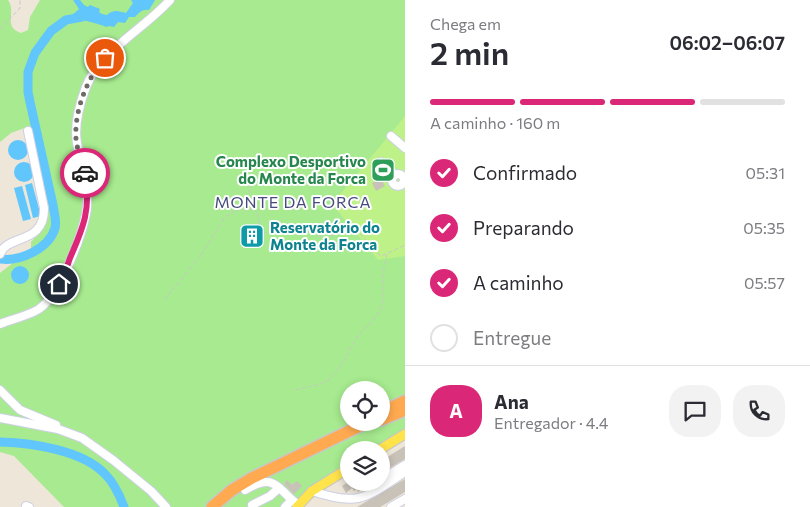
<!DOCTYPE html>
<html lang="pt">
<meta charset="utf-8">
<style>
body{margin:0;font-family:Commissioner,sans-serif;background:#f2f2f3;color:#2b2b33;height:100vh;display:flex;flex-direction:column;font-size:19px;white-space:nowrap}
*{box-sizing:border-box;margin:0}
p{font-size:16px;color:#7c7c81}
.icon{flex:none;width:28px;height:28px;fill:none;stroke:currentColor;stroke-width:2;stroke-linecap:round;stroke-linejoin:round}
.map{position:relative;flex:1;overflow:hidden}
.sheet{display:flex;flex-direction:column;background:#fff;width:405px}
.sheet>*{flex:none}
.tools{position:absolute;left:340px;top:381px;display:grid;gap:10px}
.tools a{display:grid;place-items:center;width:50px;height:50px;border-radius:50%;background:#fff;box-shadow:0 2px 8px #0003;font-size:25px}
.pin{position:absolute;display:grid;place-items:center;width:42px;height:42px;color:#fff;margin:-21px;border:2px solid #fff;border-radius:50%;box-shadow:0 1px 5px #0007}
.courier{position:absolute;display:grid;place-items:center;width:50px;height:50px;margin:-25px;border:4px solid #db2777;border-radius:50%;background:#fff;color:#222;box-shadow:0 1px 6px #0007}
.head em{font-style:normal;font-weight:600}
.head div{display:flex;flex-direction:column-reverse}
.head{display:flex;align-items:center;justify-content:space-between;height:85px;padding:0 25px}
h1{font-size:32px;font-weight:600;line-height:38px}
.bar{display:grid;grid-template-columns:repeat(4,1fr);gap:8px 5px;align-content:center;height:60px;padding:0 25px}
.bar i{height:6px;border-radius:4px;background:#e1e1e2}
.bar .on{background:#db2777}
.bar p{grid-column:span 4}
.line{display:flex;align-items:center;gap:12px;padding:0 25px;border-top:1px solid #e1e1e2}
.line div{flex:1}
.round{display:grid;place-items:center;flex:none;width:52px;height:52px;border-radius:20px;background:#f2f2f3}
ol{padding:0 25px;list-style:none}
li{display:flex;align-items:center;gap:15px;height:55px}
li p{margin-inline-start:auto}
li .icon{padding:5px;border-radius:50%;background:#db2777;color:#fff;stroke-width:4}
li:last-child{color:#7c7c81}
li i{width:28px;height:28px;border:2px solid #e1e1e2;border-radius:50%}
main{display:flex;flex:1;min-height:0}
.map>svg:first-child{display:block}
</style>
<main>
<div class="map">
<svg width="405" height="507" viewBox="0 0 405 507">
<rect width="100%" height="100%" fill="#ede6d9"/>
<path fill="#a7ea8f" fill-rule="evenodd" d="M0,0H8C17,13 2,26 21,33L28,30L30,17L40,0H405V430L371,450H349V464L316,484L302,507H64L14,456L0,452V273L31,249V242L38,234L43,191L30,126L11,133L0,142ZM349,390H381V422H349Z"/>
<polygon fill="#bef289" points="405,116 405,256 378,260 332,204"/>
<g fill="#60c6fb">
<path d="M73,0H80L84,5L88,7L90,5L100,9L99,12L102,14L107,15C113,9 119,11 126,13L133,3L131,0H155L149,10C142,9 139,13 135,17H129L125,23L118,22L114,27L109,26L106,27C100,24 78,18 72,20L70,17L79,9Z"/>
<circle cx="18" cy="150" r="10"/>
<circle cx="24" cy="172" r="10"/>
<polygon points="32,183 41,216 33,218 25,185"/>
<polygon points="22,186 31,219 23,221 14,188"/>
<circle cx="20" cy="275" r="9"/>
</g>
<g fill="none" stroke-linecap="round" stroke-linejoin="round">
<g stroke="#60c6fb" stroke-width="9">
<path d="M0,259C19,262 49,249 55,228C57,221 54,213 53,205L30,102L28,92V72L35,53L51,31L66,20L82,17"/>
<path d="M0,442C32,443 82,450 105,474C114,483 120,496 124,507"/>
</g>
</g>
<g fill="#c8c2b9">
<polygon points="381,179 385,186 376,191 372,183"/>
<polygon points="405,446 405,459 381,473 381,461"/>
<polygon points="405,479 405,492 380,507 357,507"/>
<polygon points="287,480 292,485 297,481 302,486 294,494 284,484"/>
<polygon points="348,482 362,482 365,488 358,492 357,489 354,491 352,488 346,493 342,486"/>
</g>
<g fill="none" stroke-linecap="round" stroke-linejoin="round">
<g stroke="#ced0e4" stroke-width="10">
<g id="minor">
<polyline points="391,136 405,148"/>
<polyline points="381,162 395,175"/>
<circle cx="398" cy="180" r="6"/>
<path d="M0,254C7,234 45,245 44,208L28,131"/>
<path d="M0,324C12,319 28,316 39,309C59,295 81,239 86,214C88,206 87,196 87,188C85,172 80,158 77,143C74,126 80,103 86,87C100,51 144,29 170,0"/>
<polyline points="0,390 20,410 56,425"/>
<polyline points="0,418 58,429 82,438 113,460 151,491 166,507"/>
<polyline points="382,479 405,465"/>
<path d="M245,490C269,476 273,481 292,500"/>
<path d="M312,491C360,507 365,498 405,472"/>
<polyline points="252,505 270,496 279,488"/>
<polyline points="26,506 29,507"/>
<polyline points="285,507 292,500 296,503"/>
<polyline points="391,507 405,499"/>
</g>
</g>
<g stroke="#c7c7c7" stroke-width="11">
<g id="major">
<polyline points="379,450 405,434"/>
<polyline points="297,507 312,491 349,468"/>
</g>
</g>
<g stroke="#c7c7c7" stroke-width="14">
<g id="highway">
<polyline points="381,412 405,401"/>
<polyline points="381,420 405,410"/>
<polyline points="212,507 232,490 252,478 368,422"/>
</g>
</g>
<g stroke="#c7c7c7" stroke-width="1" stroke-dasharray="4 2.5" stroke-linecap="butt">
<polyline points="0,29 20,8 20,0"/>
<path d="M275,162C265,161 250,160 246,172L250,185L248,195L257,212L261,230L264,233L269,232L285,225L290,226L324,238L353,229C366,234 369,251 382,256L405,245"/>
<polyline points="164,300 201,255 225,217 237,210 254,209"/>
<polyline points="295,390 321,384 330,379 343,363 357,337 378,314 383,304 383,272 387,254"/>
</g>
<use href="#minor" stroke="#fff" stroke-width="8"/>
<use href="#major" stroke="#ffe34b" stroke-width="9"/>
<use href="#highway" stroke="#ffaa51" stroke-width="11"/>
</g>
<g fill="none" stroke-linecap="round" stroke-linejoin="round">
<path stroke="#6e6b67" stroke-width="5" stroke-dasharray="0 9" d="M85,173C83,162 77,151 76,139C74,111 87,78 105,58"/>
<path stroke="#db2777" stroke-width="6" d="M59,284C64,276 67,267 70,258C84,226 91,209 85,173"/>
</g>
<defs>
<g id="stadium-square" transform="scale(1.25)"><rect x="-9" y="-9" width="18" height="18" rx="4" fill="#2e9e5b" stroke="#fff"/><path d="M0-5a6.5 5 0 1 0 0 10a6.5 5 0 1 0 0-10ZM-3.5-1.8h7v3.6h-7Z" fill="#fff"/></g>
<g id="building-square" transform="scale(1.25)"><rect x="-9" y="-9" width="18" height="18" rx="4" fill="#0f9aa8" stroke="#fff"/><path d="M-4-6H4V6H1V3H-1V6H-4ZM-2.5-4.3h1.7v1.8h-1.7ZM.8-4.3h1.7v1.8H.8ZM-2.5-1h1.7V.8h-1.7ZM.8-1h1.7V.8H.8Z" fill="#fff"/></g>
</defs>
<g fill-rule="evenodd">
<use href="#stadium-square" x="383" y="170"/>
<use href="#building-square" x="252" y="236"/>
</g>
<g text-anchor="middle" dominant-baseline="central" stroke-width="4" stroke-linejoin="round" paint-order="stroke">
<g font-size="15" font-weight="bold" fill="#27864d" stroke="#fff" text-anchor="end">
<text x="366" y="161">Complexo Desportivo<tspan x="366" dy="17">do Monte da Forca</tspan></text>
</g>
<g font-size="15" font-weight="bold" fill="#0d838f" stroke="#fff" text-anchor="start">
<text x="270" y="227">Reservatório do<tspan x="270" dy="17">Monte da Forca</tspan></text>
</g>
<g font-size="16" letter-spacing="1" fill="#454b7e" stroke="#fff">
<text x="293" y="201">MONTE DA FORCA</text>
</g>
</g>
</svg>
<div class="tools">
<a><svg class="icon" aria-label="locate" viewBox="0 0 24 24"><circle cx="12" cy="12" r="6"/><path d="M12 2v4M12 18v4M2 12h4M18 12h4"/></svg></a>
<a><svg class="icon" aria-label="layers" viewBox="0 0 24 24"><path d="M12 4l9 5-9 5-9-5zM3 14l9 5 9-5"/></svg></a>
</div>
<div class="pin" style="left:105px;top:58px;background:#ea580c"><svg class="icon" aria-label="bag" viewBox="0 0 24 24"><path d="M5 8h14l-1 12H6zM9 8a3 3 0 0 1 6 0"/></svg></div>
<div class="pin" style="left:59px;top:284px;background:#1f2937"><svg class="icon" aria-label="home" viewBox="0 0 24 24"><path d="M3 11l9-7 9 7M6 9v11h12V9"/></svg></div>
<div class="courier" style="left:85px;top:173px"><svg class="icon" aria-label="car" viewBox="0 0 24 24"><path d="M5 17H2v-5l4-1 3-4h7l3 4 3 1v5h-3M9 17h6M6 11h13"/><circle cx="7" cy="17" r="2"/><circle cx="17" cy="17" r="2"/></svg></div>
</div>
<section class="sheet">
<div class="head"><div><h1>2 min</h1><p>Chega em</p></div><em>06:02–06:07</em></div>
<div class="bar"><i class="on"></i><i class="on"></i><i class="on"></i><i></i><p>A caminho · 160 m</p></div>
<ol>
<li><svg class="icon" aria-label="check" viewBox="0 0 24 24"><path d="M5 12l5 5 9-10"/></svg>Confirmado<p>05:31</p></li>
<li><svg class="icon" aria-label="check" viewBox="0 0 24 24"><path d="M5 12l5 5 9-10"/></svg>Preparando<p>05:35</p></li>
<li><svg class="icon" aria-label="check" viewBox="0 0 24 24"><path d="M5 12l5 5 9-10"/></svg>A caminho<p>05:57</p></li>
<li><i></i>Entregue</li>
</ol>
<div class="line" style="height:90px"><b class="round" style="background:#db2777;color:#fff">A</b><div><b>Ana</b><p>Entregador · 4.4</p></div><a class="round"><svg class="icon" aria-label="chat" viewBox="0 0 24 24"><path d="M4 5h16v11H9l-5 4z"/></svg></a><a class="round"><svg class="icon" aria-label="phone" viewBox="0 0 24 24"><path d="M5 4h4l2 5-3 2q2 4 5 5l2-3 5 2v4C11 20 4 13 5 4z"/></svg></a></div>
</section>
</main>
